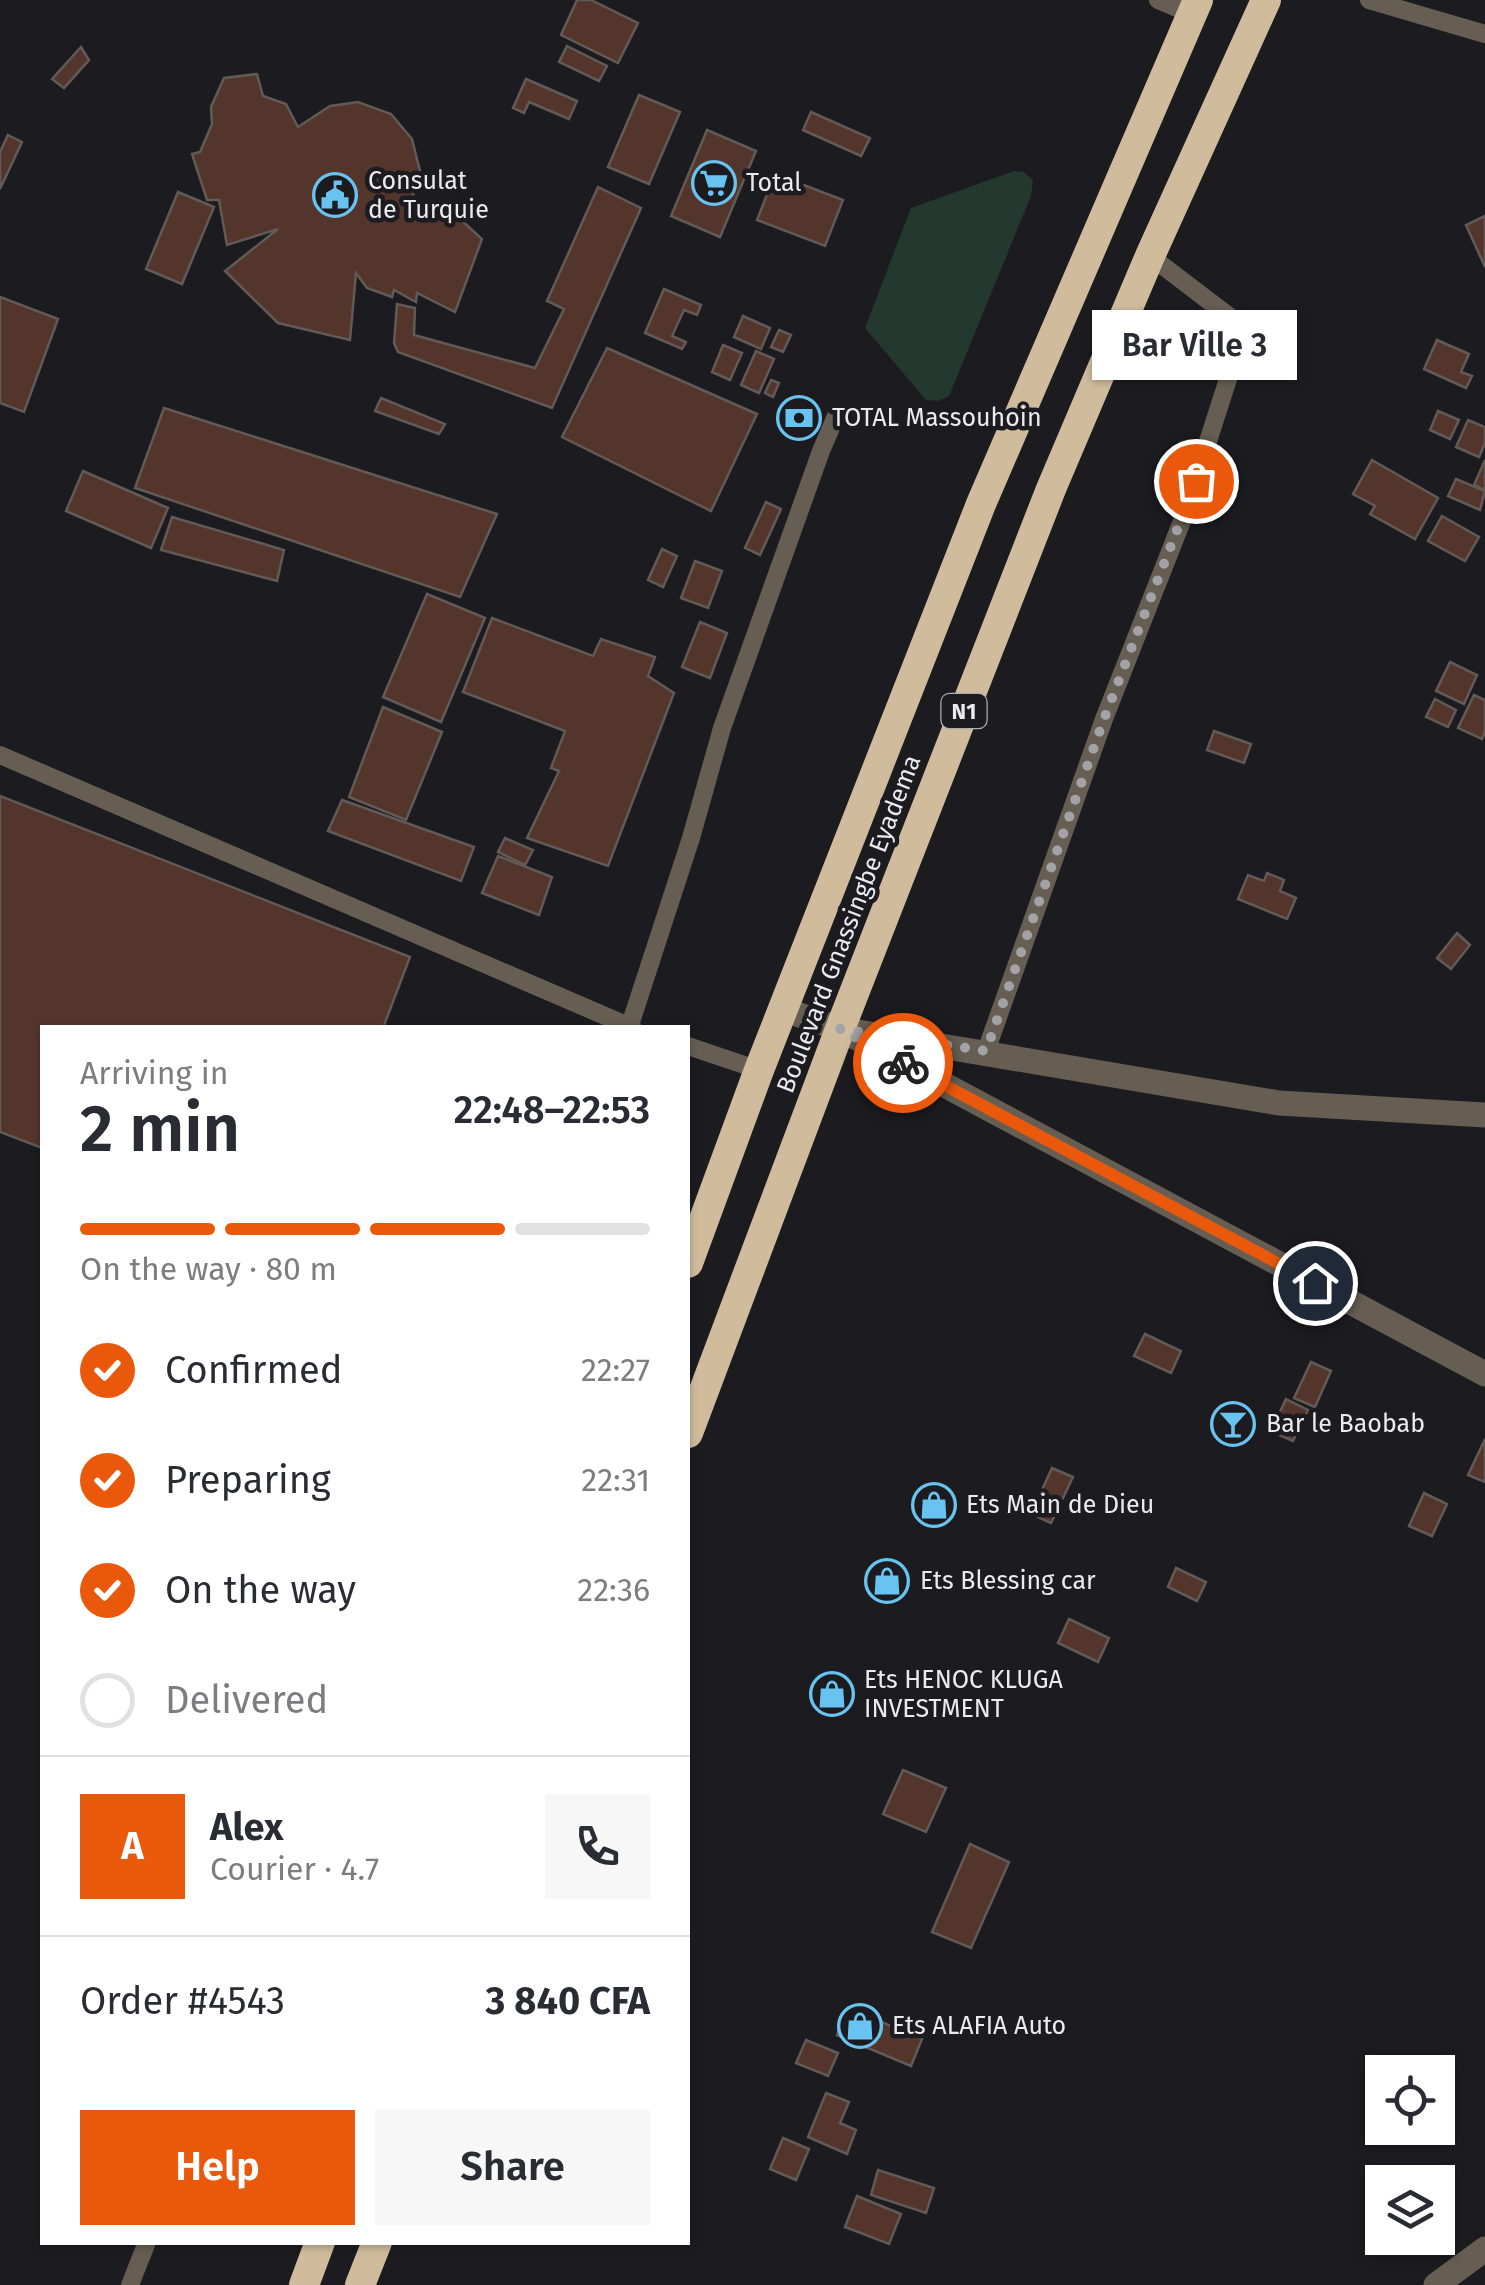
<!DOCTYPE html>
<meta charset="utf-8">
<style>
body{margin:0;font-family:"Fira Sans",sans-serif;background:#f7f7f7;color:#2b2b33;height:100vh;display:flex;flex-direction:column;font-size:38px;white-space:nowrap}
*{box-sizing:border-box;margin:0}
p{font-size:32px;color:#7c7c81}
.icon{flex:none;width:55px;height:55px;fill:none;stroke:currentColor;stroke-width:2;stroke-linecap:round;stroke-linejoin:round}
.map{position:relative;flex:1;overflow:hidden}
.side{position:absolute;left:40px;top:1025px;width:650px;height:1220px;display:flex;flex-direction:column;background:#fff;border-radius:0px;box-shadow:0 2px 8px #0004}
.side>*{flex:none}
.fabs{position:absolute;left:1365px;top:2055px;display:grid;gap:20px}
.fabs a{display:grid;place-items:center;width:90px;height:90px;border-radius:0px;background:#fff;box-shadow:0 2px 8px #0004;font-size:50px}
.pin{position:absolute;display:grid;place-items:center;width:85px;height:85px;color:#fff;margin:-42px;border:5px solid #fff;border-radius:50%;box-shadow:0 2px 10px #0007}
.courier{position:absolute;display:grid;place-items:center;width:100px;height:100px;margin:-50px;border:8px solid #ea580c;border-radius:50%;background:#fff;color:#222;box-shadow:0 2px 12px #0007}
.bubble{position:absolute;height:70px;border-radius:0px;background:#fff;box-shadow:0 2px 8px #0004;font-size:32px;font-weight:600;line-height:70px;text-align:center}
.overview em{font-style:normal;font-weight:600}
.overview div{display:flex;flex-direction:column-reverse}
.overview{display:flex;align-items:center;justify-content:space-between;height:170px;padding:0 40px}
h1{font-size:65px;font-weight:600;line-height:75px}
.bar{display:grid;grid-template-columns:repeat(4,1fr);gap:15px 10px;align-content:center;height:120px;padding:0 40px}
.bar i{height:12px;border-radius:8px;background:#e1e1e2}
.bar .current{background:#ea580c}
.bar p{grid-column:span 4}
.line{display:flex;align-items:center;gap:25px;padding:0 40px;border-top:2px solid #e1e1e2}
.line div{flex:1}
.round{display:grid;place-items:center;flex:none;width:105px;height:105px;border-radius:0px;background:#f7f7f7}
ol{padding:0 40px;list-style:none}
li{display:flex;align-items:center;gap:30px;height:110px}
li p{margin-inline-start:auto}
li .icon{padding:10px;border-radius:50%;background:#ea580c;color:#fff;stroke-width:4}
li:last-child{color:#7c7c81}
li i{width:55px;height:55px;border:5px solid #e1e1e2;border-radius:50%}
.action{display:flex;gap:20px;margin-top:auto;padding:20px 40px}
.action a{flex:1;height:115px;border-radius:0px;background:#ea580c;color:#fff;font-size:40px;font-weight:600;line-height:115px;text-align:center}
.action a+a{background:#f7f7f7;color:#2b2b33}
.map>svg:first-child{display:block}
</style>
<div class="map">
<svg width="1485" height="2285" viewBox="0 0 1485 2285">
<rect width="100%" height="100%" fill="#1c1b20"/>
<polygon fill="#23382e" points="1014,171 1024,172 1033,180 1031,196 949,396 938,401 926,400 865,328 911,208"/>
<g fill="#54352c" stroke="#615a57" stroke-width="2.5">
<polygon points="577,0 591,0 638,23 618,63 561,35"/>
<polygon points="567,46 607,66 599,81 559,62"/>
<polygon points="81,47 89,60 64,88 52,79"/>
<polygon points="257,74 263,96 286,104 298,127 330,106 358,102 391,114 412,139 420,171 411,202 446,206 482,239 455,312 417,293 416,302 394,290 392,297 367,288 356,273 350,340 278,323 225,271 278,229 227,245 219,200 207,200 192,154 200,152 212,124 211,107 224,78"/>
<polygon points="526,79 577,101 569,119 529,102 524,113 513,108"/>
<polygon points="639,95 680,112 649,184 608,167"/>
<polygon points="811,112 870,138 861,156 803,130"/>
<polygon points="707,130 756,151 720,237 671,216"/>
<polygon points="8,135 22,142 0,189 0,152"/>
<polygon points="775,174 843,200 825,246 757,220"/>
<polygon points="598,187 641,208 552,408 398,352 394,343 397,304 415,308 414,335 535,368 564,309 547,301"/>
<polygon points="178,192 214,207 182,284 146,269"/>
<polygon points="1485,216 1485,267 1466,225"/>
<polygon points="664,289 701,305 697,315 684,310 672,336 686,342 682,349 645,333"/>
<polygon points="0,297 58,319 24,412 0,403"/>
<polygon points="743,316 770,328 761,349 734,337"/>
<polygon points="779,330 791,335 783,352 771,347"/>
<polygon points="1437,340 1469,354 1461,372 1472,376 1466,388 1424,369"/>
<polygon points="723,345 742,353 730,380 712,372"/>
<polygon points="607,348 757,414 711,511 562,437"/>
<polygon points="756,351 774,359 759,393 741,385"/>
<polygon points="771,380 779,383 773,397 765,393"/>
<polygon points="381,398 445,424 439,434 375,411"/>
<polygon points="164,408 497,514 460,597 135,488"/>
<polygon points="1438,411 1459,420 1450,439 1430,430"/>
<polygon points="1468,420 1485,427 1485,443 1479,457 1456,447"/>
<polygon points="1372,460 1438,498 1415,539 1370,514 1375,506 1353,494"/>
<polygon points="1485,460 1485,490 1474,485"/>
<polygon points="83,471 168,508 151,548 66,511"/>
<polygon points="1456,479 1485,491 1480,510 1448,496"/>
<polygon points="766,502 781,509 760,555 745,548"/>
<polygon points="1442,516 1479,537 1465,561 1428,541"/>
<polygon points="172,517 284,550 277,581 161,550"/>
<polygon points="662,549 677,556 663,587 648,580"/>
<polygon points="695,561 722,571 708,608 681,598"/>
<polygon points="427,594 485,618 441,722 383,697"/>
<polygon points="492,618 593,656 601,639 655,657 648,676 674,693 608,866 527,838 559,771 551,768 565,731 463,692"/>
<polygon points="700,622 727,633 710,678 682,667"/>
<polygon points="1450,662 1477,675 1464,704 1436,691"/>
<polygon points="1474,695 1485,700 1485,732 1482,739 1458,728"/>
<polygon points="1435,699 1456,710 1448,727 1426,717"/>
<polygon points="383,707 442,732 406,820 349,797"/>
<polygon points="1214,731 1251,744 1244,763 1207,750"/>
<polygon points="0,796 410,957 383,1028 42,1028 42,1148 0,1132"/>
<polygon points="342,800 474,847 461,881 328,831"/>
<polygon points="505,838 533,850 525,865 498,852"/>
<polygon points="498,856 552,877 539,915 482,893"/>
<polygon points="1267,873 1284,880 1280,891 1296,898 1287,919 1238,899 1248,875 1264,881"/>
<polygon points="1457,933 1470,945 1451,969 1437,958"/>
<polygon points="1145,1334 1181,1351 1171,1373 1134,1356"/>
<polygon points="1311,1362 1331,1371 1315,1407 1294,1398"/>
<polygon points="1286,1399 1308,1410 1293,1441 1271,1431"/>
<polygon points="1485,1439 1485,1482 1468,1475"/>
<polygon points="1052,1468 1073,1477 1051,1523 1031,1514"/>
<polygon points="1424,1493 1447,1504 1432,1536 1409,1526"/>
<polygon points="1176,1568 1206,1582 1197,1601 1168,1587"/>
<polygon points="1069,1619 1109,1638 1098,1662 1058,1643"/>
<polygon points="903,1770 946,1788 926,1832 883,1814"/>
<polygon points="970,1844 1009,1862 971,1948 932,1932"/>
<polygon points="848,2008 922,2039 911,2066 837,2035"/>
<polygon points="806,2040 838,2053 828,2076 796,2063"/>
<polygon points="826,2093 849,2102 840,2123 856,2130 847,2154 808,2137"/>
<polygon points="783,2138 809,2149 796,2180 770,2169"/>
<polygon points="878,2170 934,2188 926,2213 871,2195"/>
<polygon points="857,2196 901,2214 889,2244 845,2227"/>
</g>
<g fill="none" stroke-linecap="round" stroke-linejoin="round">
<g stroke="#665e52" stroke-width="18">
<polyline points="1158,0 1191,14"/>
<polyline points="1369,0 1485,34"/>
<polyline points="0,755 633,1028"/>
<polyline points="629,1028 691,838 722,728 821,451 836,416"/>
<polyline points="688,1046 759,1070"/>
<polyline points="986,1051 1104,719 1184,516 1229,376 1230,317 1150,256"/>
<polyline points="130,2285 147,2242"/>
</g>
<g stroke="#665e52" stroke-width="25">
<polyline points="782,1009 840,1029 1279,1103 1485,1115"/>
<polyline points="840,1029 1485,1374"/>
<polyline points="1436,2285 1485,2249"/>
</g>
<g stroke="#d0bc9d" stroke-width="30">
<polyline points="688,1263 759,1070 981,504 1198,0"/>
<polyline points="688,1433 840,1029 1051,489 1150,256 1266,0"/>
<polyline points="304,2285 320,2242"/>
<polyline points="360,2285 377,2242"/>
</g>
</g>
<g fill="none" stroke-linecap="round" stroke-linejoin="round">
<polyline stroke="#a3a2a7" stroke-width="10" stroke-dasharray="0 18" points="903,1063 840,1029 986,1051 1104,719 1196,481"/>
<polyline stroke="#ea580c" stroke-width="12" points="903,1063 1315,1283"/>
</g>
<defs>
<g id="supermarket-ring" transform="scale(2.25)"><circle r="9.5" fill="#1c1b20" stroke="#69c3f1" stroke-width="1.5"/><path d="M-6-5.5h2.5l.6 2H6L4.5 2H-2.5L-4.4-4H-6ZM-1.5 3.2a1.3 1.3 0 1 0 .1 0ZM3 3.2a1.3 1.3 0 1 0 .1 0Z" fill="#69c3f1"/></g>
<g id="civic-ring" transform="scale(2.25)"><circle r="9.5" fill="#1c1b20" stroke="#69c3f1" stroke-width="1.5"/><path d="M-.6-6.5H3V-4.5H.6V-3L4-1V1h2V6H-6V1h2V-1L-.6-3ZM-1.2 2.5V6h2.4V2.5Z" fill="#69c3f1"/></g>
<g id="bank-ring" transform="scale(2.25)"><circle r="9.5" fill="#1c1b20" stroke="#69c3f1" stroke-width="1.5"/><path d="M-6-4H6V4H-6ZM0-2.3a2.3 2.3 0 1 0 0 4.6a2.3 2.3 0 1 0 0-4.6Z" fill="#69c3f1"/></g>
<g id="bar-ring" transform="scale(2.25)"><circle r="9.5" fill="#1c1b20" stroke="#69c3f1" stroke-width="1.5"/><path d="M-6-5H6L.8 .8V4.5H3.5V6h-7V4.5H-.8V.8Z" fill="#69c3f1"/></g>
<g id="shop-ring" transform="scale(2.25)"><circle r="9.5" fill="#1c1b20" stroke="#69c3f1" stroke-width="1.5"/><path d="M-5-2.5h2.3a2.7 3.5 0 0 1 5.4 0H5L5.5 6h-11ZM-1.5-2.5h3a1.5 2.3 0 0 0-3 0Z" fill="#69c3f1"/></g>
</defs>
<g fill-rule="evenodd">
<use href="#supermarket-ring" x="714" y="183"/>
<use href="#civic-ring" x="335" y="195"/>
<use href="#bank-ring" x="799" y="418"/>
<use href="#bar-ring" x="1233" y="1424"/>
<use href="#shop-ring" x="934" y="1505"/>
<use href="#shop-ring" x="887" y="1581"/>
<use href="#shop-ring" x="832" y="1694"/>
<use href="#shop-ring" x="860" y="2026"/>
</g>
<g text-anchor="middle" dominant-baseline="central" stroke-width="9" stroke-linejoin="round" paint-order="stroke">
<rect fill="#1c1b20" stroke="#adadb1" stroke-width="2.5" x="941.5" y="694" width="45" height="34" rx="8"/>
<g font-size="22" font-weight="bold" fill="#ebebef">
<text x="964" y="711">N1</text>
</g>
<g font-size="25" fill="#ebebef" stroke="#1c1b20" text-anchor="start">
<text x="368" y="181">Consulat<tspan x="368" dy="29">de Turquie</tspan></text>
<text x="746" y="183">Total</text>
<text x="832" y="418">TOTAL Massouhoin</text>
<text x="1266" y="1424">Bar le Baobab</text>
<text x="966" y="1505">Ets Main de Dieu</text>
<text x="920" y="1581">Ets Blessing car</text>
<text x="864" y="1680">Ets HENOC KLUGA<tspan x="864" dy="29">INVESTMENT</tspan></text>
<text x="892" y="2026">Ets ALAFIA Auto</text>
</g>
<g font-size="25" fill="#ebebef" stroke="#1c1b20">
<text transform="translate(849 924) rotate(-69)">Boulevard Gnassingbe Eyadema</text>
</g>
</g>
</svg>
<div class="fabs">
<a><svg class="icon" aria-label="locate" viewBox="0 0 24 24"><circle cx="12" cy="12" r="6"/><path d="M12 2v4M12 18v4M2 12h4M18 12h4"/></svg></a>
<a><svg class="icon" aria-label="layers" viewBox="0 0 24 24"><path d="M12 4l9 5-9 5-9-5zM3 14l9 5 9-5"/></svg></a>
</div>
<div class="pin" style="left:1196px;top:481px;background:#ea580c"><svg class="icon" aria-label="bag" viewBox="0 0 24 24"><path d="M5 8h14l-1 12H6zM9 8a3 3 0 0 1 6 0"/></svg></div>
<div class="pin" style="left:1315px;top:1283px;background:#1f2937"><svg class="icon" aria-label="home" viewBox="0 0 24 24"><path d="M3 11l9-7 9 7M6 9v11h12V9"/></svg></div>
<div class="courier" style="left:903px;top:1063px"><svg class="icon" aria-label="bike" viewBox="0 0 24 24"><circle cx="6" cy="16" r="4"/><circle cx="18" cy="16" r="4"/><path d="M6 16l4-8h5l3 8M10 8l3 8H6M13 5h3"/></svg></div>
<div class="bubble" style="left:1092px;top:310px;width:205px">Bar Ville 3</div>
<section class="side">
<div class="overview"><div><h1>2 min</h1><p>Arriving in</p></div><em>22:48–22:53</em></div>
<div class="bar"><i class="current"></i><i class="current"></i><i class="current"></i><i></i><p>On the way · 80 m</p></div>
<ol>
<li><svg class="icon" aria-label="check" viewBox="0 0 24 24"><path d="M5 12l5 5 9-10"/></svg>Confirmed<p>22:27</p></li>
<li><svg class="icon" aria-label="check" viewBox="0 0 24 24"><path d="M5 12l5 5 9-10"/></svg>Preparing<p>22:31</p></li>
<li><svg class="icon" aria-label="check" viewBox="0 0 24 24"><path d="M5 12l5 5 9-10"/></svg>On the way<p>22:36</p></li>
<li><i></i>Delivered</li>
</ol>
<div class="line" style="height:180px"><b class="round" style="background:#ea580c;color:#fff">A</b><div><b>Alex</b><p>Courier · 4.7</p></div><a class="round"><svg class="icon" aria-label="phone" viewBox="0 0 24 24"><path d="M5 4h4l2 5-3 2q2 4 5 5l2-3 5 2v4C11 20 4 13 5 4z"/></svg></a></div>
<div class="line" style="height:130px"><div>Order #4543</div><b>3 840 CFA</b></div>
<div class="action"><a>Help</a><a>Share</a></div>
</section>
</div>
